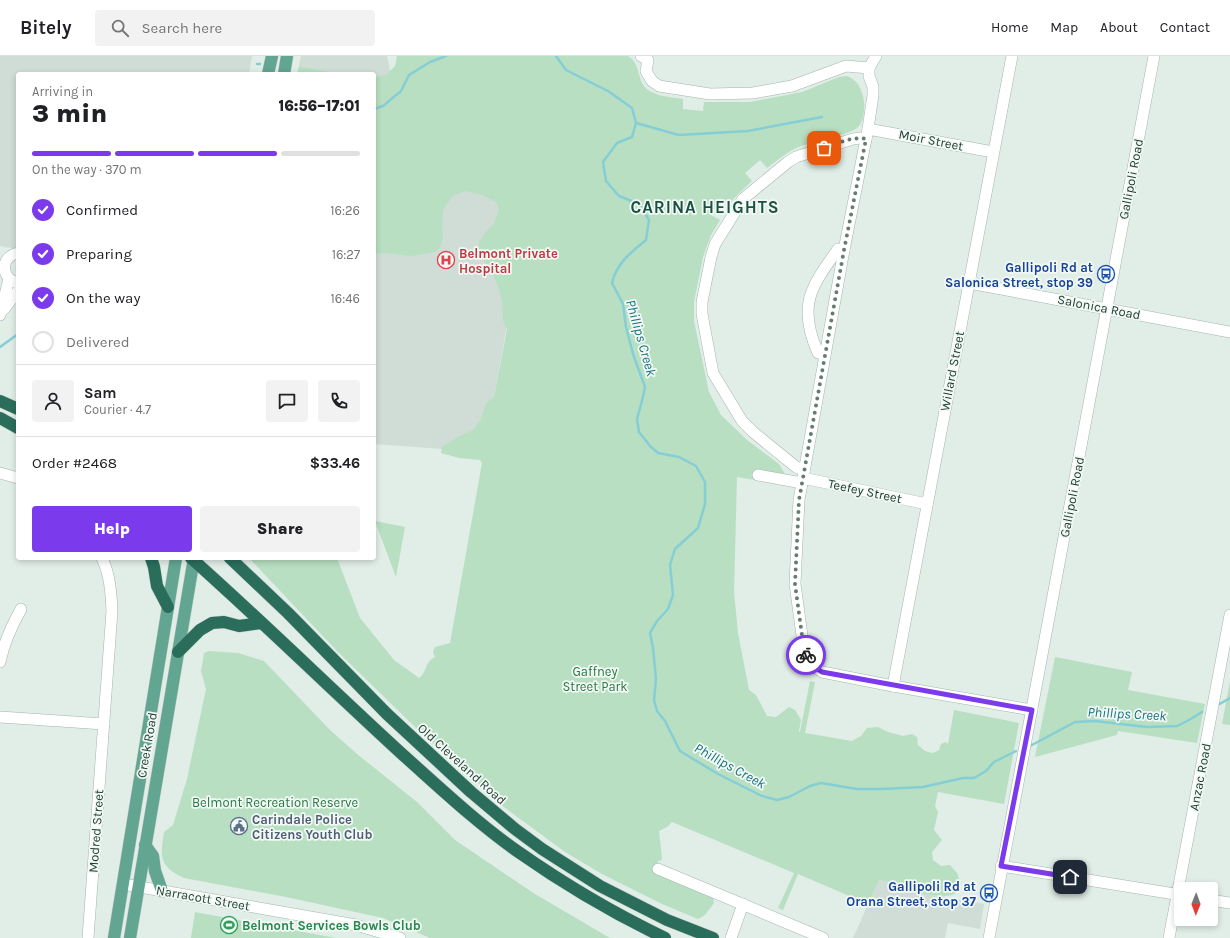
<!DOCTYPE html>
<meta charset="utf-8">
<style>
body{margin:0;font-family:Karla,sans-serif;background:#f2f2f2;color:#202124;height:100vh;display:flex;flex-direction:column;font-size:15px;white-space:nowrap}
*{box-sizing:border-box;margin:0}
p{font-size:13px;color:#757577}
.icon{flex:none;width:22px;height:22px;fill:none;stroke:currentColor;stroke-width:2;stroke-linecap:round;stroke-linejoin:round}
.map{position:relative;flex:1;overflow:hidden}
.details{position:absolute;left:16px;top:16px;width:360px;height:488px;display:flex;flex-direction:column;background:#fff;border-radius:4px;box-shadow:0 2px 6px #0003}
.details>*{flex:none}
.needle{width:26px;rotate:181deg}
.fabs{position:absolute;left:1174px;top:826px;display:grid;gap:8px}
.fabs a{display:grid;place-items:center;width:44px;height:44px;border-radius:4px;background:#fff;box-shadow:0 2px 6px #0003;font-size:20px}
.pin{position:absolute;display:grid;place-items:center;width:34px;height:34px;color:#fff;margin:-17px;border-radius:8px;box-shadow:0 2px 6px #0006}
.courier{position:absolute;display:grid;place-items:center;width:40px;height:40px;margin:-20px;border:3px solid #7c3aed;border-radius:50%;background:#fff;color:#222;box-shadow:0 1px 5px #0007}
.head em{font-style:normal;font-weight:800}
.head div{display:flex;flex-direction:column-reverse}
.head{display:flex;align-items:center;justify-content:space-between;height:68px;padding:0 16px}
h1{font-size:26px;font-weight:800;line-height:30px}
.bar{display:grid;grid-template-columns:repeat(4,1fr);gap:6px 4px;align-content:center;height:48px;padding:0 16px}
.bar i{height:5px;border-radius:3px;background:#e0e0e0}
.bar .current{background:#7c3aed}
.bar p{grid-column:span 4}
.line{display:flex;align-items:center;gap:10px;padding:0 16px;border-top:1px solid #e0e0e0}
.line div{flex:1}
.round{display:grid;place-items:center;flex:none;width:42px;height:42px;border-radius:4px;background:#f2f2f2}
ol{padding:0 16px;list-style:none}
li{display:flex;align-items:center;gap:12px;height:44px}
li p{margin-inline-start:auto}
li .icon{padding:4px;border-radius:50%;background:#7c3aed;color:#fff;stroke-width:4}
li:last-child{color:#757577}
li i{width:22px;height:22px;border:2px solid #e0e0e0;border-radius:50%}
.primary-button{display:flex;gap:8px;margin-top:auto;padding:8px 16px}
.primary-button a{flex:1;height:46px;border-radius:4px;background:#7c3aed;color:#fff;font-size:16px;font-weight:800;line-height:46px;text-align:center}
.primary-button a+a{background:#f2f2f2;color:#202124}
header{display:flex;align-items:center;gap:24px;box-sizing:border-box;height:56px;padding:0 20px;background:#fff;border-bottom:1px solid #e0e0e0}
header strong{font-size:19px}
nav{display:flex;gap:22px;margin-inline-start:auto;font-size:14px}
.search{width:280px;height:36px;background:#f2f2f2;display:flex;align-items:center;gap:10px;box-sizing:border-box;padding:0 14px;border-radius:4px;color:#757577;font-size:15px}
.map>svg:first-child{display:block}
</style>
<header>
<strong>Bitely</strong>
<div class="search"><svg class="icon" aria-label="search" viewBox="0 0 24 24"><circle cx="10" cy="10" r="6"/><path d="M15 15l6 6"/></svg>Search here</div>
<nav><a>Home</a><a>Map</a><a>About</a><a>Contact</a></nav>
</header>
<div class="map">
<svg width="1230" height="882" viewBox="0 0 1230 882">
<rect width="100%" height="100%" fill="#e1ede7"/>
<g fill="#cfddd6">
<polygon points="0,0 252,0 249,18 18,18 18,193 0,190"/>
<polygon points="301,0 387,0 393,29 374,25 374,18 340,18 299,10"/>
<polygon points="374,101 531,136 484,396 374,388"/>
<polygon points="879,824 919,831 918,836 984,848 980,873 948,867 945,882 853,882"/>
</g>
<g fill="#b8dfc1">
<path d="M397,0H628C643,9 635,27 650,35C660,41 672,41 683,43V53L703,55L704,46H750L802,36L839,21L847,20C857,24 860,30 863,40C865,49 865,66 857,72C848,79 813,86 801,90C789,94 777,105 767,112L760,104L745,117L752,125L739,137L729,148L720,143L711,159L720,164L711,179L703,201L694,246V265L709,336L721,359L747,384L779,408L785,418L757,413L755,424L737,421L734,536L738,577L749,634L756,639L767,660L776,661L789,651L795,654L801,664L799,675L800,676L810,625L815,626L805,677L852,685L861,680L867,672L878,671L888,676L903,680L912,678L917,681L918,689L925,695L933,697L939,694L941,688L945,686L948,688L954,654L1019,667L1004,748L938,736L935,750L938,756L934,774L942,784L932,796L933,804L941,810L950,809L957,817L961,828C960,830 959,834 957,836C949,844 927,838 918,836L919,831L879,824L868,848L798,818L783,854L778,852L794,817L672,766L667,771L659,775L662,802L661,805L659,804L654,814L713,840L714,847L705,859L698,863L662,848L602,818L565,796L504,751L414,670L337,595L249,502H337L360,562L394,604L419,622C428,615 424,607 435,601L433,596L435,591L450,587L482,407L480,404L459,402L441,397L442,391L456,382L473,374L481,363L486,347L494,341L507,273C501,264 503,256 502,246C498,225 490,213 478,196L479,186L486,175L494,168L499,153L496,146L482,139L465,135L453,140L443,154L442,171L443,180L441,190L435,196L411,200L385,197L374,198V21L386,19L395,10Z"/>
<polygon points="299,10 340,18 297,18"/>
<polygon points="375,465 405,471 396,521"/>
<path d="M209,595L238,597L264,605L330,674L357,698L417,746L455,784L535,838L610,882H430L383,862L286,841L184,822C159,810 160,801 164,776L173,769L187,723L206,633L201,615L204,597Z"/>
<polygon points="1055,601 1132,616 1128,634 1205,648 1197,687 1118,675 1117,679 1035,701"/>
<polygon points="1230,625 1230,669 1222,668"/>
<polygon points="195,856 336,882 191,882"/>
</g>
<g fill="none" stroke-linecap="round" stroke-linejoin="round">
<g stroke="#85ced6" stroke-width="2.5">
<path d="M556,0L566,14L608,35L632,52L636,67L632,81L617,87L603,106L606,125L619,140L639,148L649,164L646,184C631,196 616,208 612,227L623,248L626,271L633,298L645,331L642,345L637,363L639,376L650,390L658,397L679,401L696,410L705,426V448L698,472L675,493L670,509L673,539L668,553L657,565L650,577L653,592L656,623L654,644L657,655L665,665L680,695L718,718L762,740L777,744L789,741L810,730L821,727L857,733H882L923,731L963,722H974L986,715L994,706L1016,695"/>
<polyline points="257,8 260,8"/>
<polyline points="374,53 383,50 401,35 409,19 430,6 446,0"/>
<polyline points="636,67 679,79 748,75 822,61"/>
<polyline points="0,291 18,278"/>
<polyline points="1216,650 1230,642"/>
<polyline points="1030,690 1075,666 1095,665 1147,671 1177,670 1189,664 1202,656"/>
</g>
<g stroke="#a3b5ae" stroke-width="12">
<g id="minor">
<polyline points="641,0 648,4 646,15 647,17 652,25 659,30 710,38 753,37 792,30 846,10 869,12"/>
<polyline points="876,0 869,12 869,20 873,31 873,39 868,73 844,194 799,444 795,528 804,594 810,608 822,616 893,630 1032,654"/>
<polyline points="868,73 993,96"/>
<path d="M18,197C0,201 0,222 18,227"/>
<polyline points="969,227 1230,276"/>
<polyline points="4,253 18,235"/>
<polyline points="0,259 9,223"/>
<path d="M825,298L818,297C797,249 811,231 838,193L844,194"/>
<polyline points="804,414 796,411 753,376 742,365 713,317 702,258 702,246 711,201 715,188 743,143 788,106 796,101 853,83 860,82 866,83"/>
<polyline points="0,417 18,422"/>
<polyline points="758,419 802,427"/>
<polyline points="803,422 927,448"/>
<path d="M0,606C4,586 11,571 21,553"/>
<polyline points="893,630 1012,0"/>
<polyline points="0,661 104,668"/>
<polyline points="1001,810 1181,839"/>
<polyline points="658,813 823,882"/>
<polyline points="123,828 356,869 400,882"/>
<polyline points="1211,844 1230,847"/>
<path d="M88,882L112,555C111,536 110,519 102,502"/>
<polyline points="731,882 743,848"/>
<polyline points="989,882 1154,0"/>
<polyline points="1169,882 1230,559"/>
</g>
</g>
<g stroke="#c1c9c6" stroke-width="13">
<g id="major">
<polyline points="268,18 272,0"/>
<polyline points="284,18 287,0"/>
<polyline points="145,789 153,800 155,815 162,835"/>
<polyline points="114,882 176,502"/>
<polyline points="130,882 194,502"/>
</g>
</g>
<g stroke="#c1c9c6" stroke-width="13">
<g id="highway">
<polyline points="0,345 18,353"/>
<polyline points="0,362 18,372"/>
<polyline points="151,502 154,511 157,530 168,551"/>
<path d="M191,502C263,566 331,633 402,698C439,731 476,766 517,795C564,828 613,857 665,882"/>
<polyline points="230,502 288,557 387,658 471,736 515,773 542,793 600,830 667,864 713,882"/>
<polyline points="178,596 200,574 212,567 224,566 239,570 261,567"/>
</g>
</g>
<use href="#minor" stroke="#fff" stroke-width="11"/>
<use href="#major" stroke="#62a590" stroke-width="12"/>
<use href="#highway" stroke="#2a6d5b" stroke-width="12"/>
</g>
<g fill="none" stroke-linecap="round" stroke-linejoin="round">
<path stroke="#647c73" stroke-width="4" stroke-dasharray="0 7.2" d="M806,599L804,594L795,528L799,444L844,194L866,83C852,80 837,88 824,92"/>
<polyline stroke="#7c3aed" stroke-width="5" points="806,599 810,608 822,616 1032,654 1001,810 1070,821"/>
</g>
<defs>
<g id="hospital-ring" transform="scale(0.9)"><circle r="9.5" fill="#f2f9f5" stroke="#e0444e" stroke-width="1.5"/><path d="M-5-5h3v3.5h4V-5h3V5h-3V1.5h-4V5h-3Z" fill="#e0444e"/></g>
<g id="bus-ring" transform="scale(0.9)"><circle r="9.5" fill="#f2f9f5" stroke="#1a4fb4" stroke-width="1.5"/><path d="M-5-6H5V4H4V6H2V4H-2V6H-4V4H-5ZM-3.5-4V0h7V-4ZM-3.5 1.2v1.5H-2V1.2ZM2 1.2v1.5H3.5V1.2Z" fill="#1a4fb4"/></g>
<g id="civic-ring" transform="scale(0.9)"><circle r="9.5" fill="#f2f9f5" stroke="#5c6f8a" stroke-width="1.5"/><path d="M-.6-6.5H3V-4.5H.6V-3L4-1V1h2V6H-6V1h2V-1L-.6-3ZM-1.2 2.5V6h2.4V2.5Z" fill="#5c6f8a"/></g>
<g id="stadium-ring" transform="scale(0.9)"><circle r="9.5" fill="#f2f9f5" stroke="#2e9e5b" stroke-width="1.5"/><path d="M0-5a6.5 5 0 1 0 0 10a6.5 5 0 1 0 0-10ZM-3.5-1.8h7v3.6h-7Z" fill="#2e9e5b"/></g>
</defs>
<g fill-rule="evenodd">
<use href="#hospital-ring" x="446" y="204"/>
<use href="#bus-ring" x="1106" y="218"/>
<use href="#civic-ring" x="239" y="770"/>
<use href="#bus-ring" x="989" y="837"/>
<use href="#stadium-ring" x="229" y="869"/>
</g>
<g text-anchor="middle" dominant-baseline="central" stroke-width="3.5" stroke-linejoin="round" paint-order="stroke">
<g font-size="13" fill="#203f35" stroke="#f2f9f5">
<text transform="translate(931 84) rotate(11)">Moir Street</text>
<text transform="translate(1131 123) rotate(-79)">Gallipoli Road</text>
<text transform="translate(1099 251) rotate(11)">Salonica Road</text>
<text transform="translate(952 315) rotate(-79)">Willard Street</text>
<text transform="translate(865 435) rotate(12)">Teefey Street</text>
<text transform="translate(1072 441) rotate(-79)">Gallipoli Road</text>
<text transform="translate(147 689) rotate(-80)">Creek Road</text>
<text transform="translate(462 708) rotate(42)">Old Cleveland Road</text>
<text transform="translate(1200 721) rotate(-79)">Anzac Road</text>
<text transform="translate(96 775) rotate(-86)">Modred Street</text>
<text transform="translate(203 842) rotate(10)">Narracott Street</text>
</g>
<g font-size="13" font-weight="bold" fill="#be3a42" stroke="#f2f9f5" text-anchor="start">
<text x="459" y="197">Belmont Private<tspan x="459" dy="15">Hospital</tspan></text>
</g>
<g font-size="13" font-weight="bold" fill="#164399" stroke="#f2f9f5" text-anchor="end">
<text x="1093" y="211">Gallipoli Rd at<tspan x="1093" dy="15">Salonica Street, stop 39</tspan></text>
<text x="976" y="830">Gallipoli Rd at<tspan x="976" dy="15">Orana Street, stop 37</tspan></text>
</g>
<g font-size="13" fill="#277842" stroke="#f2f9f5">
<text x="595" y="615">Gaffney<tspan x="595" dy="15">Street Park</tspan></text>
<text x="275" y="746">Belmont Recreation Reserve</text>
</g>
<g font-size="13" font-weight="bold" fill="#4e5e75" stroke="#f2f9f5" text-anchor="start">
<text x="252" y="763">Carindale Police<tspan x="252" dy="15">Citizens Youth Club</tspan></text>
</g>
<g font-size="13" font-weight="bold" fill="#27864d" stroke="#f2f9f5" text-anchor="start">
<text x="242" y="869">Belmont Services Bowls Club</text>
</g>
<g font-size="14" font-style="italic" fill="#16737f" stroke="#f2f9f5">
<text transform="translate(641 282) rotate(74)">Phillips Creek</text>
<text transform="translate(1127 658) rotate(3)">Phillips Creek</text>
<text transform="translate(730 710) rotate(29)">Phillips Creek</text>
</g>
<g font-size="17" font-weight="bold" letter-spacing="1" fill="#1a5242" stroke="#f2f9f5">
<text x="705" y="151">CARINA HEIGHTS</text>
</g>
</g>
</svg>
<div class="fabs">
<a><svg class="needle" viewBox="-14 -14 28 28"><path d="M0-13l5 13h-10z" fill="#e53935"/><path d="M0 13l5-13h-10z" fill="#757577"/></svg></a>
</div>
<div class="pin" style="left:824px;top:92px;background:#ea580c"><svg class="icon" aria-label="bag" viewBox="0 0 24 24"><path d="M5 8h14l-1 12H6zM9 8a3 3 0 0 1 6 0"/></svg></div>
<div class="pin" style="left:1070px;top:821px;background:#1f2937"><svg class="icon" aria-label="home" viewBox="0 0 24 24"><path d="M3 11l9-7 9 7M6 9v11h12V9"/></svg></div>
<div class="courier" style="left:806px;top:599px"><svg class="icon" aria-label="bike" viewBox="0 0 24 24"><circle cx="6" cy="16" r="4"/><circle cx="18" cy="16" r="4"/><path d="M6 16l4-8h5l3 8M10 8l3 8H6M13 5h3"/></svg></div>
<section class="details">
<div class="head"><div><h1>3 min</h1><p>Arriving in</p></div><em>16:56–17:01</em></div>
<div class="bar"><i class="current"></i><i class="current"></i><i class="current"></i><i></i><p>On the way · 370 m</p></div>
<ol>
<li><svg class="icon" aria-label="check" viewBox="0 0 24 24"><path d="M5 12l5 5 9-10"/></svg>Confirmed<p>16:26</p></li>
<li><svg class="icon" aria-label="check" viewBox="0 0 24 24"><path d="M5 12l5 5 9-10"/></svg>Preparing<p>16:27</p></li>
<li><svg class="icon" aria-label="check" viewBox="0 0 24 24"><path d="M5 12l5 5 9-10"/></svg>On the way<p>16:46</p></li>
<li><i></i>Delivered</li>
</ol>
<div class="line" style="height:72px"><a class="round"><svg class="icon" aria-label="person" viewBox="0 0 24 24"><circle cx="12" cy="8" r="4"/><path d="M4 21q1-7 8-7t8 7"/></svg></a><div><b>Sam</b><p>Courier · 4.7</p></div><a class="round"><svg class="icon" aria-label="chat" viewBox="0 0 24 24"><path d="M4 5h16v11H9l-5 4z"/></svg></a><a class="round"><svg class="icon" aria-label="phone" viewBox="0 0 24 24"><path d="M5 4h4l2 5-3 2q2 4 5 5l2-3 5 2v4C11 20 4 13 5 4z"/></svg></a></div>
<div class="line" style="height:52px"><div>Order #2468</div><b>$33.46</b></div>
<div class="primary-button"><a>Help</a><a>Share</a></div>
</section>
</div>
